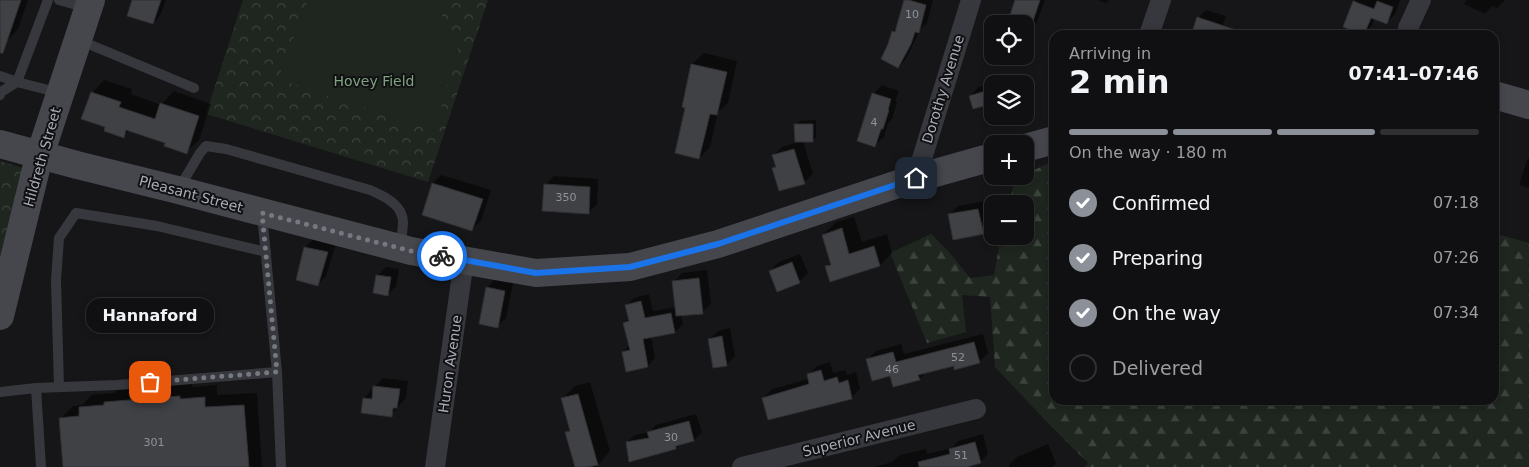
<!DOCTYPE html>
<meta charset="utf-8">
<style>
body{margin:0;font-family:"DejaVu Sans",sans-serif;background:#19191b;color:#f1f3f6;height:100vh;display:flex;flex-direction:column;font-size:19px;white-space:nowrap}
*{box-sizing:border-box;margin:0}
p{font-size:16px;color:#9c9d9f}
.icon{flex:none;width:28px;height:28px;fill:none;stroke:currentColor;stroke-width:2;stroke-linecap:round;stroke-linejoin:round}
.map{position:relative;flex:1;overflow:hidden}
.side{position:absolute;left:1049px;top:30px;width:450px;height:375px;display:flex;flex-direction:column;background:#101012;border-radius:15px;box-shadow:0 2px 8px #0003,0 0 0 1px #303032}
.side>*{flex:none}
.controls{position:absolute;left:984px;top:15px;display:grid;gap:10px}
.controls a{display:grid;place-items:center;width:50px;height:50px;border-radius:10px;background:#101012;box-shadow:0 2px 8px #0003,0 0 0 1px #303032;font-size:25px}
.pin{position:absolute;display:grid;place-items:center;width:42px;height:42px;color:#fff;margin:-21px;border-radius:10px;box-shadow:0 2px 8px #0006}
.courier{position:absolute;display:grid;place-items:center;width:50px;height:50px;margin:-25px;border:4px solid #1a73e8;border-radius:50%;background:#fff;color:#222;box-shadow:0 1px 6px #0007}
.bubble{position:absolute;height:35px;border-radius:15px;background:#101012;box-shadow:0 2px 8px #0003,0 0 0 1px #303032;font-size:16px;font-weight:600;line-height:35px;text-align:center}
.head em{font-style:normal;font-weight:600}
.head div{display:flex;flex-direction:column-reverse}
.head{display:flex;align-items:center;justify-content:space-between;height:85px;padding:0 20px}
h1{font-size:32px;font-weight:600;line-height:38px}
.bar{display:grid;grid-template-columns:repeat(4,1fr);gap:8px 5px;align-content:center;height:60px;padding:0 20px}
.bar i{height:6px;border-radius:4px;background:#303032}
.bar .current{background:#8c9099}
.bar p{grid-column:span 4}
ol{padding:0 20px;list-style:none}
li{display:flex;align-items:center;gap:15px;height:55px}
li p{margin-inline-start:auto}
li .icon{padding:5px;border-radius:50%;background:#8c9099;color:#fff;stroke-width:4}
li:last-child{color:#9c9d9f}
li i{width:28px;height:28px;border:2px solid #303032;border-radius:50%}
.map>svg:first-child{display:block}
</style>
<div class="map">
<svg width="1529" height="467" viewBox="0 0 1529 467">
<defs>
<pattern id="forest-firs" width="22" height="20" patternUnits="userSpaceOnUse" patternTransform="scale(1.25)"><rect width="22" height="20" fill="#1e261f"/><path d="M5 1l3.5 6h-7zM16 11l3.5 6h-7z" fill="#3c433d"/></pattern>
<pattern id="park-crowns" width="20" height="18" patternUnits="userSpaceOnUse" patternTransform="scale(1.25)"><rect width="20" height="18" fill="#1e261f"/><path d="M2 6a3 3 0 1 1 6 0M12 15a3 3 0 1 1 6 0" fill="none" stroke="#3c433d"/></pattern>
</defs>
<rect width="100%" height="100%" fill="#161618"/>
<polygon fill="url(#forest-firs)" points="1054,161 1054,400 1494,400 1494,246 1501,235 1529,243 1529,467 1085,467 1088,463 1044,419 995,367 990,297 962,295 966,332 927,343 890,253 931,234 949,252 970,278 994,275 1001,236 1025,236 1025,204 1009,204 1015,179 1025,176 1025,174"/>
<g fill="url(#park-crowns)">
<polygon points="243,0 488,0 428,182 206,114"/>
<polygon points="0,161 26,169 0,261"/>
</g>
<polygon fill="#1e261f" points="308,0 435,0 458,50 434,131 278,79"/>
<g fill="#0007">
<polygon points="0,0 28,0 18,29 6,42 0,40"/>
<polygon points="133,0 166,0 161,14 153,23"/>
<polygon points="905,0 933,0 927,23 920,30 906,59 898,67 893,31 898,27"/>
<polygon points="1016,0 1045,0 1036,24 1028,33 1025,32 1025,24"/>
<polygon points="1097,0 1109,0 1106,3"/>
<polygon points="1356,0 1400,0 1395,14 1386,23 1375,18 1372,25 1364,33 1345,26"/>
<polygon points="1466,0 1505,0 1497,8 1492,6 1485,14 1464,4"/>
<polygon points="1206,10 1226,16 1220,35 1192,35 1198,18"/>
<polygon points="704,53 737,61 728,103 718,112 710,147 699,158 687,107 692,64"/>
<polygon points="1026,75 1032,95 1025,102 1025,84 992,84 992,112 991,106 985,108 984,105 974,108 971,95 979,87"/>
<polygon points="104,80 132,89 131,94 161,105 174,91 211,104 199,140 186,152 167,142 130,130 123,136 107,127 92,93"/>
<polygon points="882,85 899,91 895,101 897,102 892,119 888,123 884,137 875,145 873,94"/>
<polygon points="1494,116 1496,116 1494,132"/>
<polygon points="816,120 816,137 812,141 803,141 813,174 804,182 774,168 777,165 774,155 782,147 796,143 796,125 800,121"/>
<polygon points="1529,158 1529,188 1519,185 1527,160"/>
<polygon points="441,175 491,190 481,221 472,229 433,183"/>
<polygon points="554,176 598,179 597,204 588,213 545,185"/>
<polygon points="987,201 992,224 983,233 949,215 958,206"/>
<polygon points="854,217 862,242 887,234 892,253 880,265 826,267 831,262 823,235 836,222"/>
<polygon points="314,239 336,244 326,276 317,285 305,247"/>
<polygon points="800,254 808,273 799,282 770,271 779,262"/>
<polygon points="386,267 399,269 396,286 388,294 374,292 378,275"/>
<polygon points="707,270 711,304 702,312 681,315 683,324 675,332 651,336 655,358 648,366 623,352 630,345 624,323 630,318 626,306 634,298 649,294 653,311 676,307 674,282 682,273"/>
<polygon points="495,279 513,283 506,318 498,326 487,288"/>
<polygon points="730,328 735,356 726,365 709,339 718,331"/>
<polygon points="983,334 988,353 979,362 954,365 926,372 919,379 891,375 867,360 876,351 901,344 904,354"/>
<polygon points="830,362 833,373 845,370 847,375 856,372 860,389 852,397 769,418 763,398 772,389 809,379 808,375 817,366"/>
<polygon points="383,378 408,381 406,398 391,415 364,398"/>
<polygon points="590,382 610,451 596,467 576,467 566,433 571,428 562,399 575,386"/>
<polygon points="192,384 192,387 217,385 217,395 257,393 262,467 64,467 61,418 73,406 82,405 92,395 114,393 117,390"/>
<polygon points="696,414 702,432 694,440 680,444 676,448 627,442 635,435 649,432 656,425"/>
<polygon points="983,434 988,454 980,462 969,465 970,467 874,467 892,462 900,455 926,449 927,454 952,448 958,441"/>
<polygon points="1048,444 1056,463 1053,467 1010,467 1009,465 1017,457"/>
</g>
<g fill="#404145" stroke="#303034">
<polygon points="0,0 21,0 3,53 0,53"/>
<polygon points="132,0 161,0 153,24 127,16"/>
<polygon points="904,0 909,0 926,5 919,33 915,32 911,44 898,68 881,59 888,44 892,31 895,32"/>
<polygon points="1015,0 1040,0 1032,24 1007,24"/>
<polygon points="1353,1 1374,9 1377,1 1393,7 1387,24 1371,18 1364,35 1343,27"/>
<polygon points="1197,17 1242,32 1241,35 1191,35"/>
<polygon points="691,64 727,72 717,115 710,114 699,159 675,153 685,108 682,107"/>
<polygon points="992,89 992,104 973,109 969,96"/>
<polygon points="91,92 121,102 119,107 155,119 160,103 199,116 187,154 164,146 165,143 126,130 124,138 104,131 105,127 81,119"/>
<polygon points="872,93 891,99 888,110 889,110 883,129 881,129 875,147 857,141"/>
<polygon points="794,124 813,124 813,142 795,142"/>
<polygon points="794,149 805,184 779,191 772,168 776,167 772,155"/>
<polygon points="432,183 483,199 472,231 422,215"/>
<polygon points="544,184 590,187 589,214 542,211"/>
<polygon points="978,209 984,234 953,240 948,214"/>
<polygon points="842,228 849,254 874,246 880,266 830,282 825,266 831,265 822,235"/>
<polygon points="304,247 328,252 318,286 296,280"/>
<polygon points="792,262 800,283 777,292 769,271"/>
<polygon points="376,275 391,277 388,296 373,293"/>
<polygon points="699,278 703,314 676,316 672,281"/>
<polygon points="486,287 505,291 498,328 479,324"/>
<polygon points="641,301 645,318 671,313 675,333 643,339 648,367 626,372 622,352 630,350 623,323 629,321 625,305"/>
<polygon points="722,336 727,366 713,368 708,339"/>
<polygon points="974,342 980,363 954,370 954,366 918,375 920,380 893,387 890,376 872,381 866,359 893,352 896,362"/>
<polygon points="821,370 824,381 837,377 839,383 848,380 852,399 768,420 762,398 809,384 807,374"/>
<polygon points="373,386 400,389 397,408 393,408 392,417 361,413 363,398 372,399"/>
<polygon points="578,394 598,465 588,467 575,467 565,432 570,431 561,398"/>
<polygon points="180,396 180,399 205,397 205,407 244,405 249,467 63,467 59,418 79,416 79,407 104,405 104,402"/>
<polygon points="689,421 694,441 676,446 676,449 629,462 626,442 649,438 647,432"/>
<polygon points="975,442 981,463 967,467 919,467 918,462 950,454 949,449"/>
</g>
<g fill="none" stroke-linecap="round" stroke-linejoin="round">
<g stroke="#37383d" stroke-width="10">
<polyline points="59,0 87,8"/>
<polyline points="79,40 194,88"/>
<polyline points="0,76 17,82 48,0"/>
<polyline points="0,95 1,92 17,82 60,93"/>
<path d="M178,190L200,153L206,146L226,149L370,190C384,196 403,205 403,222C403,230 401,239 400,247"/>
<polyline points="277,372 281,467"/>
<polyline points="59,387 56,280 59,238 76,213 157,226 266,252"/>
<polyline points="36,388 41,467"/>
<polyline points="0,392 36,388 117,385 277,372 262,214"/>
</g>
<g stroke="#37383d" stroke-width="20">
<polyline points="1149,35 1161,0"/>
<polyline points="1408,35 1408,28 1421,0"/>
<polyline points="916,178 971,0"/>
<polyline points="435,467 464,260"/>
<polyline points="742,467 976,409"/>
</g>
<g stroke="#45474d" stroke-width="28">
<polyline points="1494,95 1529,105"/>
<polyline points="0,144 77,165 178,190 411,251 536,273 630,267 718,244 907,181 992,157"/>
<polyline points="1025,148 1054,140"/>
<polyline points="0,316 38,161 91,0"/>
</g>
</g>
<g fill="none" stroke-linecap="round" stroke-linejoin="round">
<polyline stroke="#757880" stroke-width="5" stroke-dasharray="0 9" points="150,382 277,372 262,213 411,251 442,256"/>
<polyline stroke="#1a73e8" stroke-width="6" points="442,256 536,273 630,267 718,244 916,178"/>
</g>
<g text-anchor="middle" dominant-baseline="central" stroke-width="4" stroke-linejoin="round" paint-order="stroke">
<g font-size="11" fill="#8e929b">
<text x="912" y="14">10</text>
<text x="874" y="122">4</text>
<text x="566" y="197">350</text>
<text x="958" y="357">52</text>
<text x="892" y="369">46</text>
<text x="671" y="437">30</text>
<text x="154" y="442">301</text>
<text x="961" y="455">51</text>
</g>
<g font-size="14" fill="#7fa381" stroke="#111113">
<text x="374" y="81">Hovey Field</text>
</g>
<g font-size="14" fill="#a8adb8" stroke="#111113">
<text transform="translate(943 89) rotate(-73)">Dorothy Avenue</text>
<text transform="translate(42 157) rotate(-74)">Hildreth Street</text>
<text transform="translate(191 194) rotate(15)">Pleasant Street</text>
<text transform="translate(450 364) rotate(-82)">Huron Avenue</text>
<text transform="translate(859 438) rotate(-14)">Superior Avenue</text>
</g>
</g>
</svg>
<div class="controls">
<a><svg class="icon" aria-label="locate" viewBox="0 0 24 24"><circle cx="12" cy="12" r="6"/><path d="M12 2v4M12 18v4M2 12h4M18 12h4"/></svg></a>
<a><svg class="icon" aria-label="layers" viewBox="0 0 24 24"><path d="M12 4l9 5-9 5-9-5zM3 14l9 5 9-5"/></svg></a>
<a>+</a>
<a>−</a>
</div>
<div class="pin" style="left:150px;top:382px;background:#ea580c"><svg class="icon" aria-label="bag" viewBox="0 0 24 24"><path d="M5 8h14l-1 12H6zM9 8a3 3 0 0 1 6 0"/></svg></div>
<div class="pin" style="left:916px;top:178px;background:#1f2937"><svg class="icon" aria-label="home" viewBox="0 0 24 24"><path d="M3 11l9-7 9 7M6 9v11h12V9"/></svg></div>
<div class="courier" style="left:442px;top:256px"><svg class="icon" aria-label="bike" viewBox="0 0 24 24"><circle cx="6" cy="16" r="4"/><circle cx="18" cy="16" r="4"/><path d="M6 16l4-8h5l3 8M10 8l3 8H6M13 5h3"/></svg></div>
<div class="bubble" style="left:86px;top:298px;width:128px">Hannaford</div>
<section class="side">
<div class="head"><div><h1>2 min</h1><p>Arriving in</p></div><em>07:41–07:46</em></div>
<div class="bar"><i class="current"></i><i class="current"></i><i class="current"></i><i></i><p>On the way · 180 m</p></div>
<ol>
<li><svg class="icon" aria-label="check" viewBox="0 0 24 24"><path d="M5 12l5 5 9-10"/></svg>Confirmed<p>07:18</p></li>
<li><svg class="icon" aria-label="check" viewBox="0 0 24 24"><path d="M5 12l5 5 9-10"/></svg>Preparing<p>07:26</p></li>
<li><svg class="icon" aria-label="check" viewBox="0 0 24 24"><path d="M5 12l5 5 9-10"/></svg>On the way<p>07:34</p></li>
<li><i></i>Delivered</li>
</ol>
</section>
</div>
